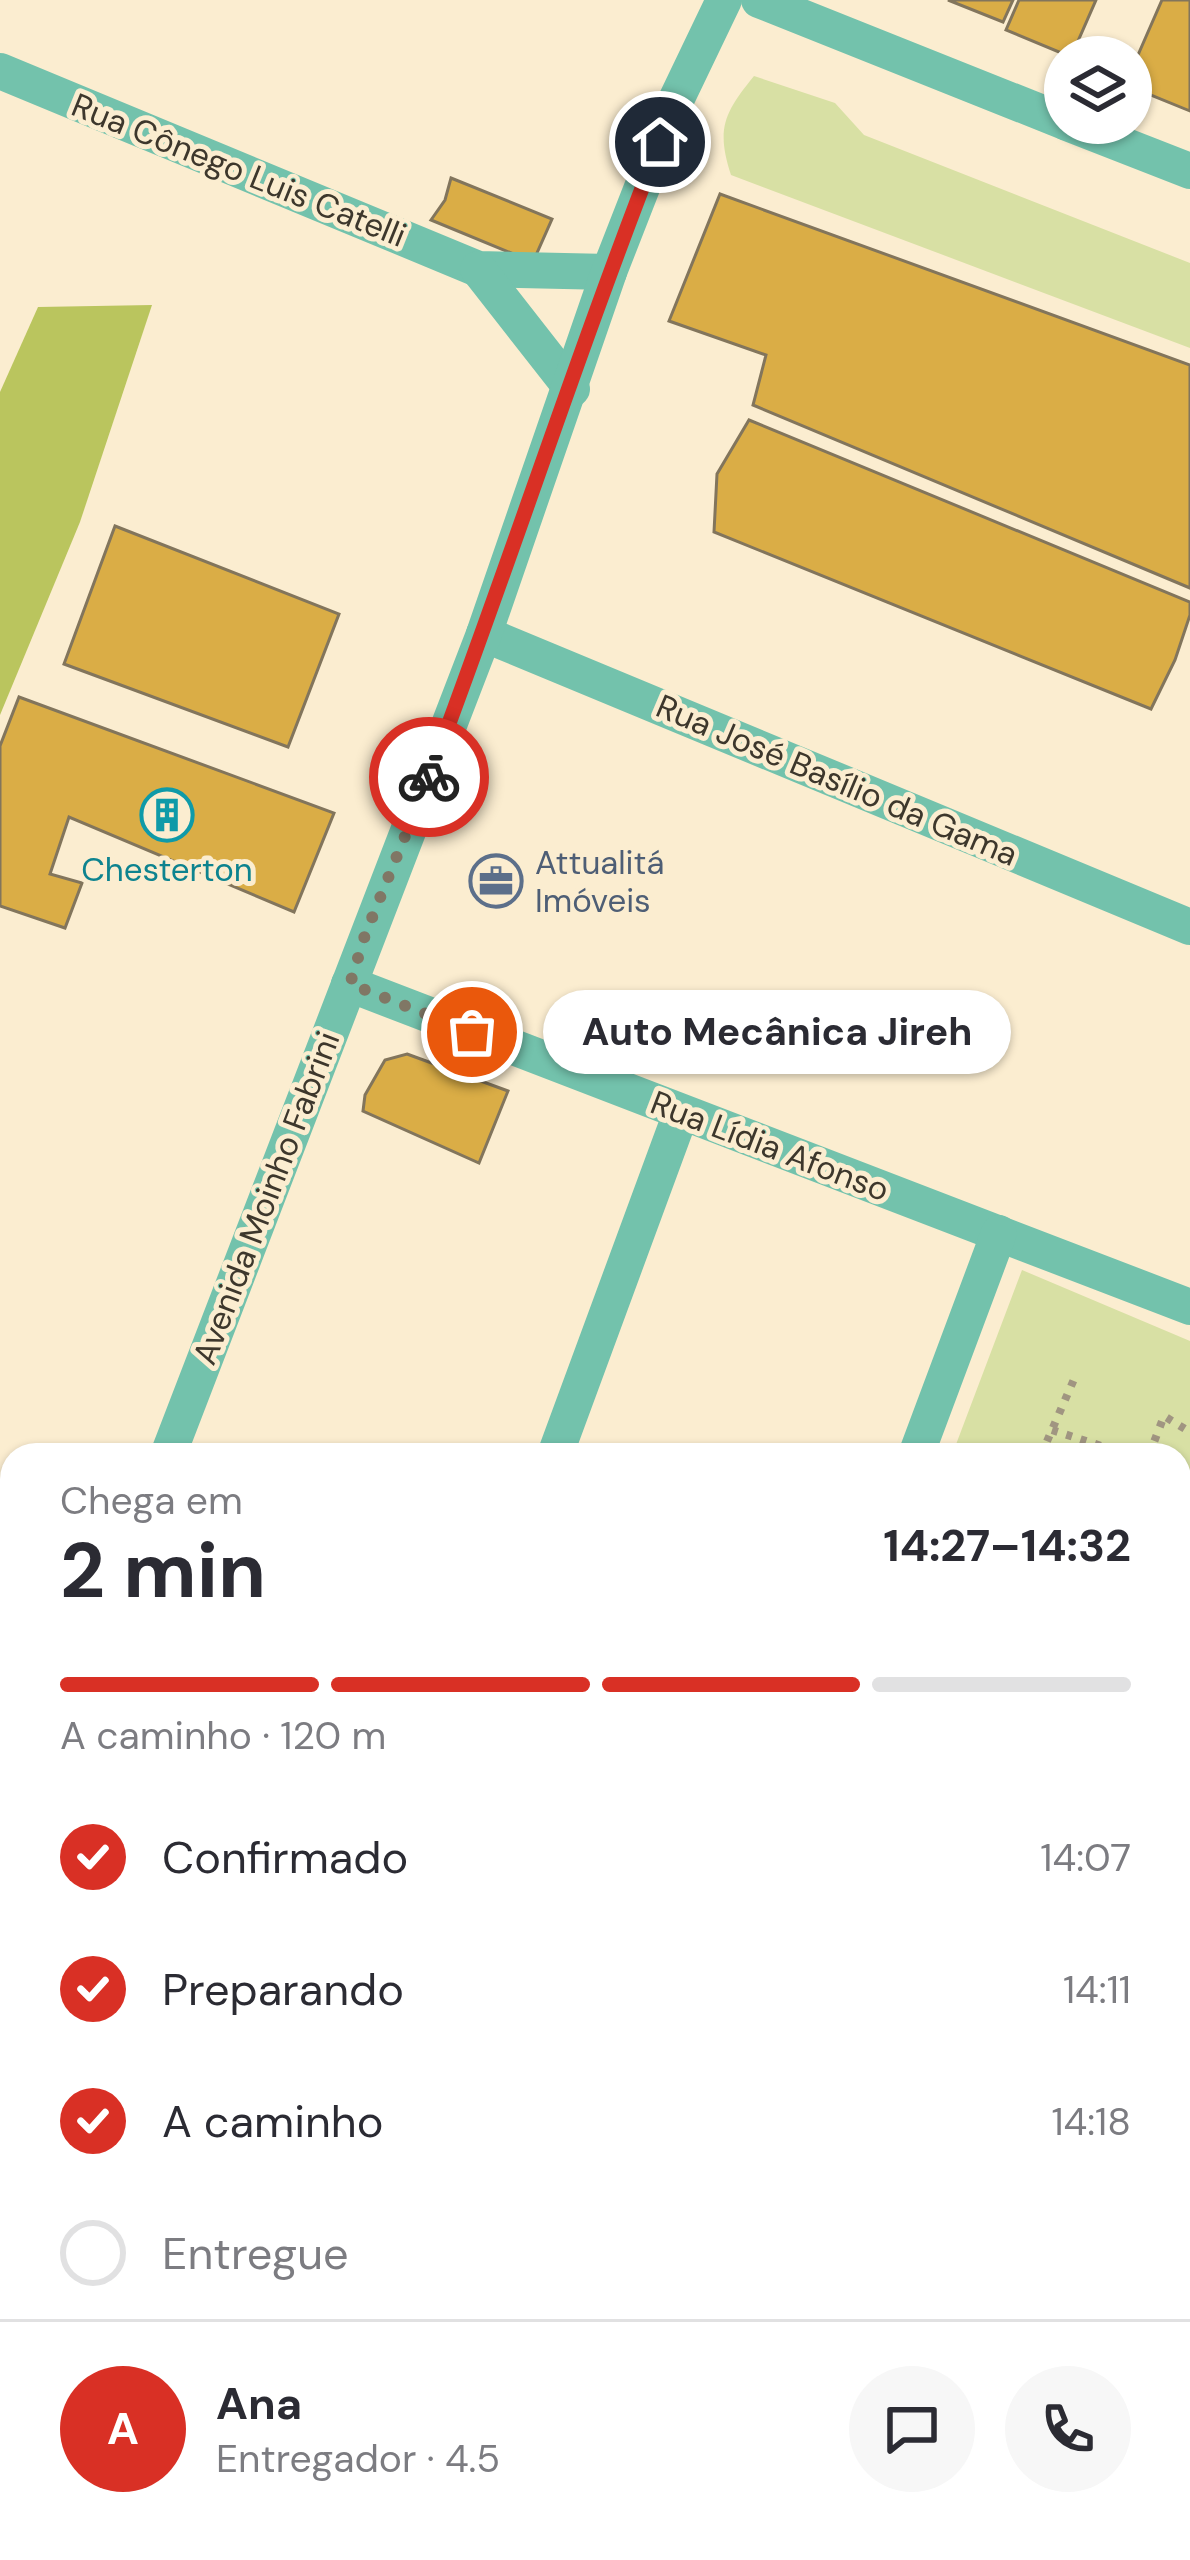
<!DOCTYPE html>
<html lang="pt">
<meta charset="utf-8">
<style>
body{margin:0;font-family:"DM Sans",sans-serif;background:#f7f7f7;color:#2b2b33;height:100vh;display:flex;flex-direction:column;font-size:45px;white-space:nowrap}
*{box-sizing:border-box;margin:0}
p{font-size:39px;color:#7c7c81}
.icon{flex:none;width:66px;height:66px;fill:none;stroke:currentColor;stroke-width:2;stroke-linecap:round;stroke-linejoin:round}
.map{position:relative;flex:1;overflow:hidden}
.sheet{position:absolute;left:0px;top:1443px;width:1191px;height:1119px;display:flex;flex-direction:column;background:#fff;border-radius:36px 36px 0 0;box-shadow:0 3px 9px #0004}
.sheet>*{flex:none}
.controls{position:absolute;left:1044px;top:36px;display:grid;gap:24px}
.controls a{display:grid;place-items:center;width:108px;height:108px;border-radius:50%;background:#fff;box-shadow:0 3px 9px #0004;font-size:60px}
.pin{position:absolute;display:grid;place-items:center;width:102px;height:102px;color:#fff;margin:-51px;border:6px solid #fff;border-radius:50%;box-shadow:0 3px 12px #0007}
.courier{position:absolute;display:grid;place-items:center;width:120px;height:120px;margin:-60px;border:9px solid #d93025;border-radius:50%;background:#fff;color:#222;box-shadow:0 3px 15px #0007}
.bubble{position:absolute;height:84px;border-radius:42px;background:#fff;box-shadow:0 3px 9px #0004;font-size:39px;font-weight:700;line-height:84px;text-align:center}
.head em{font-style:normal;font-weight:700}
.head div{display:flex;flex-direction:column-reverse}
.head{display:flex;align-items:center;justify-content:space-between;height:204px;padding:0 60px}
h1{font-size:78px;font-weight:700;line-height:90px}
.bar{display:grid;grid-template-columns:repeat(4,1fr);gap:18px 12px;align-content:center;height:144px;padding:0 60px}
.bar i{height:15px;border-radius:9px;background:#e1e1e2}
.bar .current{background:#d93025}
.bar p{grid-column:span 4}
.line{display:flex;align-items:center;gap:30px;padding:0 60px;border-top:3px solid #e1e1e2}
.line div{flex:1}
.round{display:grid;place-items:center;flex:none;width:126px;height:126px;border-radius:63px;background:#f7f7f7}
ol{padding:0 60px;list-style:none}
li{display:flex;align-items:center;gap:36px;height:132px}
li p{margin-inline-start:auto}
li .icon{padding:12px;border-radius:50%;background:#d93025;color:#fff;stroke-width:4}
li:last-child{color:#7c7c81}
li i{width:66px;height:66px;border:6px solid #e1e1e2;border-radius:50%}
.map>svg:first-child{display:block}
</style>
<div class="map">
<svg width="1190" height="2560" viewBox="0 0 1190 2560">
<rect width="100%" height="100%" fill="#fbedd0"/>
<g fill="#d8e0a4">
<path d="M754,76L835,103L864,135L1190,263V348L731,175C716,129 724,113 754,76Z"/>
<polygon points="1022,1270 1190,1341 1190,1796 1179,1819 1179,1455 952,1455"/>
</g>
<polygon fill="#bac55e" points="152,305 80,522 0,715 0,392 38,307"/>
<g fill="#daad46" stroke="#82755c" stroke-width="3">
<polygon points="948,0 1013,0 1003,22"/>
<polygon points="1019,0 1096,0 1071,57 1006,30"/>
<polygon points="1162,0 1190,0 1190,111 1131,87 1131,71"/>
<polygon points="451,178 552,219 533,262 431,220 445,200"/>
<polygon points="720,194 1190,365 1190,588 753,405 766,355 669,321"/>
<polygon points="749,420 1190,602 1190,615 1175,660 1151,709 714,532 717,474"/>
<polygon points="115,526 339,614 288,747 64,664"/>
<polygon points="19,697 334,813 294,912 69,817 50,874 82,883 65,928 0,906 0,746"/>
<polygon points="407,1054 508,1091 479,1163 363,1111 365,1095 385,1060"/>
<polygon points="0,1498 12,1503 12,1604 0,1636"/>
</g>
<g fill="none" stroke-linecap="round" stroke-linejoin="round">
<g stroke="#a09581" stroke-width="8" stroke-dasharray="6 9" stroke-linecap="butt">
<polyline points="1052,1430 1129,1455"/>
<polyline points="1041,1455 1075,1377"/>
<polyline points="1149,1455 1164,1416 1190,1432"/>
<polyline points="1179,1520 1190,1525"/>
<polyline points="1179,1685 1190,1661"/>
<polyline points="1179,1725 1190,1731"/>
<polyline points="0,2316 12,2320"/>
<polyline points="1179,2482 1190,2487"/>
<polyline points="638,2550 666,2560"/>
</g>
<g stroke="#73c2ac" stroke-width="36">
<polyline points="0,71 478,269 609,272"/>
<polyline points="478,269 572,389"/>
<polyline points="484,634 1190,927"/>
<polyline points="349,984 1190,1307"/>
<polyline points="555,1455 681,1113"/>
<polyline points="916,1455 999,1233"/>
<polyline points="136,2560 140,2550"/>
<polyline points="494,2560 498,2550"/>
</g>
<g stroke="#73c2ac" stroke-width="36">
<polyline points="759,0 1065,122"/>
<polyline points="1067,123 1190,171"/>
<polyline points="168,1455 484,634 609,272 677,98 724,0"/>
<polyline points="0,1890 12,1857"/>
<polyline points="1179,1915 1190,1893"/>
<polyline points="1179,2125 1190,2097"/>
<polyline points="872,2560 876,2550"/>
<polyline points="997,2560 1001,2550"/>
</g>
</g>
<g fill="none" stroke-linecap="round" stroke-linejoin="round">
<polyline stroke="#807765" stroke-width="12" stroke-dasharray="0 21.6" points="429,777 365,935 350,984 472,1032"/>
<path stroke="#d93025" stroke-width="15" d="M429,777C509,566 578,351 660,142"/>
</g>
<defs>
<g id="building-ring" transform="scale(2.7)"><circle r="9.5" fill="#fbedd0" stroke="#0f9aa8" stroke-width="1.5"/><path d="M-4-6H4V6H1V3H-1V6H-4ZM-2.5-4.3h1.7v1.8h-1.7ZM.8-4.3h1.7v1.8H.8ZM-2.5-1h1.7V.8h-1.7ZM.8-1h1.7V.8H.8Z" fill="#0f9aa8"/></g>
<g id="office-ring" transform="scale(2.7)"><circle r="9.5" fill="#fbedd0" stroke="#5c6f8a" stroke-width="1.5"/><path d="M-6-3h4V-5.5h4V-3h4V5H-6ZM-1-4.5V-3h2v-1.5ZM-6 0V1H6V0Z" fill="#5c6f8a"/></g>
</defs>
<g fill-rule="evenodd">
<use href="#building-ring" x="167" y="815"/>
<use href="#office-ring" x="496" y="881"/>
</g>
<g text-anchor="middle" dominant-baseline="central" stroke-width="10" stroke-linejoin="round" paint-order="stroke">
<g font-size="33" fill="#3d372c" stroke="#fbedd0">
<text transform="translate(239 170) rotate(22)">Rua Cônego Luis Catelli</text>
<text transform="translate(837 780) rotate(23)">Rua José Basílio da Gama</text>
<text transform="translate(770 1146) rotate(21)">Rua Lídia Afonso</text>
<text transform="translate(266 1198) rotate(-69)">Avenida Moinho Fabrini</text>
</g>
<g font-size="33" fill="#4e5e75" stroke="#fbedd0" text-anchor="start">
<text x="535" y="862">Attualitá<tspan x="535" dy="38">Imóveis</tspan></text>
</g>
<g font-size="33" fill="#0d838f" stroke="#fbedd0">
<text x="167" y="869">Chesterton</text>
</g>
</g>
</svg>
<div class="controls">
<a><svg class="icon" aria-label="layers" viewBox="0 0 24 24"><path d="M12 4l9 5-9 5-9-5zM3 14l9 5 9-5"/></svg></a>
</div>
<div class="pin" style="left:472px;top:1032px;background:#ea580c"><svg class="icon" aria-label="bag" viewBox="0 0 24 24"><path d="M5 8h14l-1 12H6zM9 8a3 3 0 0 1 6 0"/></svg></div>
<div class="pin" style="left:660px;top:142px;background:#1f2937"><svg class="icon" aria-label="home" viewBox="0 0 24 24"><path d="M3 11l9-7 9 7M6 9v11h12V9"/></svg></div>
<div class="courier" style="left:429px;top:777px"><svg class="icon" aria-label="bike" viewBox="0 0 24 24"><circle cx="6" cy="16" r="4"/><circle cx="18" cy="16" r="4"/><path d="M6 16l4-8h5l3 8M10 8l3 8H6M13 5h3"/></svg></div>
<div class="bubble" style="left:543px;top:990px;width:468px">Auto Mecânica Jireh</div>
<section class="sheet">
<div class="head"><div><h1>2 min</h1><p>Chega em</p></div><em>14:27–14:32</em></div>
<div class="bar"><i class="current"></i><i class="current"></i><i class="current"></i><i></i><p>A caminho · 120 m</p></div>
<ol>
<li><svg class="icon" aria-label="check" viewBox="0 0 24 24"><path d="M5 12l5 5 9-10"/></svg>Confirmado<p>14:07</p></li>
<li><svg class="icon" aria-label="check" viewBox="0 0 24 24"><path d="M5 12l5 5 9-10"/></svg>Preparando<p>14:11</p></li>
<li><svg class="icon" aria-label="check" viewBox="0 0 24 24"><path d="M5 12l5 5 9-10"/></svg>A caminho<p>14:18</p></li>
<li><i></i>Entregue</li>
</ol>
<div class="line" style="height:216px"><b class="round" style="background:#d93025;color:#fff">A</b><div><b>Ana</b><p>Entregador · 4.5</p></div><a class="round"><svg class="icon" aria-label="chat" viewBox="0 0 24 24"><path d="M4 5h16v11H9l-5 4z"/></svg></a><a class="round"><svg class="icon" aria-label="phone" viewBox="0 0 24 24"><path d="M5 4h4l2 5-3 2q2 4 5 5l2-3 5 2v4C11 20 4 13 5 4z"/></svg></a></div>
</section>
</div>
